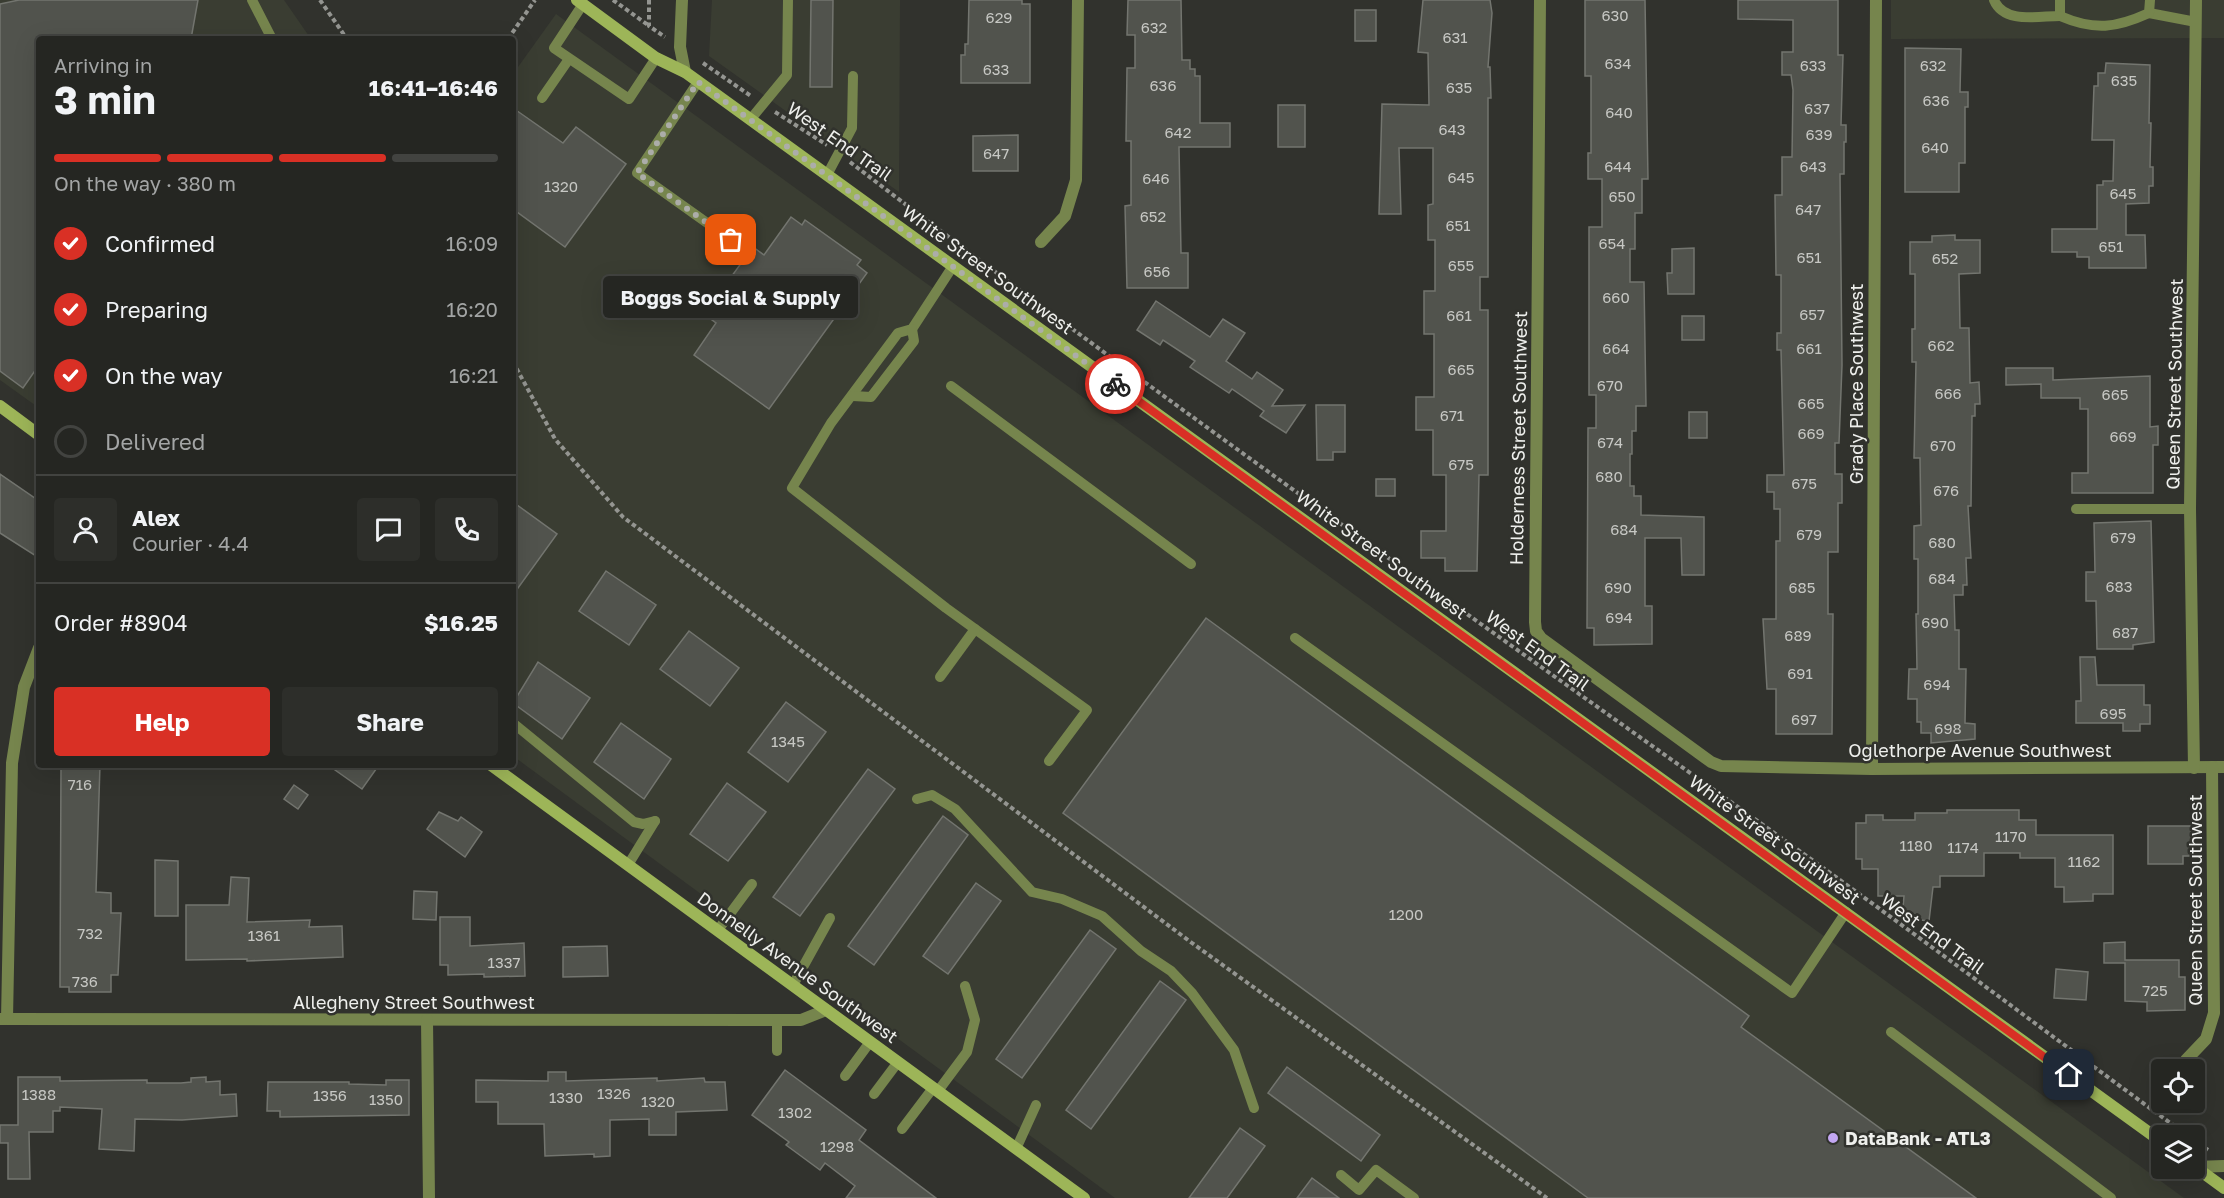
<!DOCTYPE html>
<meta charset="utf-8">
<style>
body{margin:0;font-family:"Golos Text",sans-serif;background:#2d2e2a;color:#f1f3f6;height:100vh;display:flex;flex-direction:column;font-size:22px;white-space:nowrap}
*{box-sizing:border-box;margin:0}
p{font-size:20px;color:#a3a5a5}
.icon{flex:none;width:33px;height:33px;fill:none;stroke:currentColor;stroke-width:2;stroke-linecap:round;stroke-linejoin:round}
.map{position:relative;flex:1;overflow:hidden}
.sheet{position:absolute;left:36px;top:36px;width:480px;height:732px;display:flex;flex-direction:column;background:#252622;border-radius:6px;box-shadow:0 6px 24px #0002,0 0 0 2px #424340}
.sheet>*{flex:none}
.controls{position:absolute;left:2151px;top:1059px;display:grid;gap:12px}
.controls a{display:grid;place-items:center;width:54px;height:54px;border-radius:6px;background:#252622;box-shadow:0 6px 24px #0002,0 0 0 2px #424340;font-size:30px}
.pin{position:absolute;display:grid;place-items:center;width:51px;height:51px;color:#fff;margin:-26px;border-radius:12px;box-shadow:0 3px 9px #0006}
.courier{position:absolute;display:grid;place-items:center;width:60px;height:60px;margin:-30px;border:4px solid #d93025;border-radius:50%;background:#fff;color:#222;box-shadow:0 2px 8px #0007}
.bubble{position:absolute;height:42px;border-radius:6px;background:#252622;box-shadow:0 6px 24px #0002,0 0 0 2px #424340;font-size:20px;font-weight:700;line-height:42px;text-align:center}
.overview em{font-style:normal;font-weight:700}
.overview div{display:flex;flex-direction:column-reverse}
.overview{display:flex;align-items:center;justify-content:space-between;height:102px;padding:0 18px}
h1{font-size:39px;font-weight:700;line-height:45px}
.bar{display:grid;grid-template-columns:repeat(4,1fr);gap:9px 6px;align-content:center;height:72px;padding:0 18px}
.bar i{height:8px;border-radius:4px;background:#424340}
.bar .selected{background:#d93025}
.bar p{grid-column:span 4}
.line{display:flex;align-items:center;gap:15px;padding:0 18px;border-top:2px solid #424340}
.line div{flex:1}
.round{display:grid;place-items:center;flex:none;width:63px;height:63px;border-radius:6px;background:#2d2e2a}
ol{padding:0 18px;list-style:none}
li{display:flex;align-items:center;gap:18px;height:66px}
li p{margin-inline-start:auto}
li .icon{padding:6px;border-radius:50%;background:#d93025;color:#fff;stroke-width:4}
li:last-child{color:#a3a5a5}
li i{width:33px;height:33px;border:3px solid #424340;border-radius:50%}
.primary-button{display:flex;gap:12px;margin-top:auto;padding:12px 18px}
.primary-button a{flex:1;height:69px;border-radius:6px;background:#d93025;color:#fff;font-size:24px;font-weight:700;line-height:69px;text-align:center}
.primary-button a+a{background:#2d2e2a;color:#f1f3f6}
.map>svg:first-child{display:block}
</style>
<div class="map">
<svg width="2224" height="1198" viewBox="0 0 2224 1198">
<rect width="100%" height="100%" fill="#31322d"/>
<g fill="#3a3d32">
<polygon points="0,0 284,0 311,39 39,39 39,408 0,380"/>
<polygon points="712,0 900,0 899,192 709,56"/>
<polygon points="1891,0 2224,0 2224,38 1891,39"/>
<polygon points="556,14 2184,1198 1115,1198 513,756 513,74"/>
</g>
<g fill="#51534d" stroke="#73756f" stroke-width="1.5">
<polygon points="19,0 198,0 191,39 39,39 39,365 23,388 0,371 0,4"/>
<polygon points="811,0 833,0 832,87 810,87"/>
<polygon points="969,0 1022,0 1022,4 1030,4 1030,83 961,83 961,55 965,55 965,44 968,44"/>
<polygon points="1128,0 1181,0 1182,60 1190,60 1190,69 1195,69 1195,76 1200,76 1200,123 1230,123 1230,147 1179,147 1181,253 1188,253 1188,288 1127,288 1125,206 1131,205 1131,141 1126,141 1127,68 1135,68 1135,35 1127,35"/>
<polygon points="1423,0 1490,0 1492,13 1488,67 1490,67 1491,98 1488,98 1488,277 1480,277 1480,310 1488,310 1488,475 1479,475 1477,571 1445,571 1445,558 1421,558 1421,531 1446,531 1446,475 1433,475 1433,430 1416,430 1416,397 1434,397 1434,334 1424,334 1424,291 1435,291 1435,240 1428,240 1428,205 1433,204 1433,148 1399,148 1401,214 1379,214 1382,104 1429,105 1428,53 1418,52"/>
<polygon points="1585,0 1645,0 1648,179 1642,179 1642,213 1635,213 1635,249 1630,249 1630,282 1644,282 1646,406 1636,406 1636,431 1632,431 1632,454 1630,454 1630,486 1634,486 1634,496 1641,496 1641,515 1704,517 1704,575 1682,575 1681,538 1645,538 1645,606 1652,606 1652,644 1594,645 1594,628 1587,628 1588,428 1596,428 1596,395 1589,395 1589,227 1602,227 1602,179 1588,179 1588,153 1591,153 1591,76 1585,76"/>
<polygon points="1738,0 1838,0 1838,55 1843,55 1841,125 1846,125 1846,142 1844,142 1844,174 1840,174 1842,365 1839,443 1835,443 1835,474 1842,474 1842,503 1838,503 1838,552 1828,552 1828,614 1833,614 1832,734 1776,734 1776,689 1767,689 1763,619 1776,619 1776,541 1780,541 1780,509 1774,509 1774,492 1767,492 1767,475 1784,475 1781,350 1777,350 1777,333 1781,333 1781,275 1776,275 1775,195 1782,195 1782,157 1792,157 1793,90 1791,75 1782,75 1782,52 1793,52 1793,20 1738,19"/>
<rect x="1355" y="10" width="21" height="31"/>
<polygon points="1905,48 1961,49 1960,92 1968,92 1968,107 1965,107 1965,163 1959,163 1959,192 1905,192"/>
<polygon points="2106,63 2150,65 2149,123 2151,123 2150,167 2153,167 2153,186 2149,186 2149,203 2126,204 2126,235 2145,235 2146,268 2089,268 2089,257 2077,257 2077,252 2052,252 2052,229 2097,229 2097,185 2103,185 2103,181 2113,181 2114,140 2092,140 2094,86 2098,86 2098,73 2105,73"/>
<rect x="1278" y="105" width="27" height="42"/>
<polygon points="513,108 563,143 576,127 626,164 565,247 513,209"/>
<polygon points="1018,135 1018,171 973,171 973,136"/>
<polygon points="791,217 802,225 805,220 861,260 857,265 867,273 769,409 694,355 716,323 704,314 753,247 764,255"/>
<polygon points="1955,235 1955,240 1980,240 1980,273 1959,274 1960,328 1969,328 1970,383 1979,382 1980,404 1975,404 1975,416 1972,416 1971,506 1968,506 1971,558 1966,558 1967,585 1963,585 1963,595 1954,595 1955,630 1959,630 1959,669 1966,669 1965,723 1975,724 1975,739 1931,743 1931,733 1921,733 1921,722 1917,722 1917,699 1908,699 1909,669 1917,669 1916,614 1918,614 1918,559 1914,559 1914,526 1921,525 1920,458 1914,458 1916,362 1912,362 1912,329 1915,329 1915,274 1910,274 1910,242 1932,242 1932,236"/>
<polygon points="1694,248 1694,294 1668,294 1667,273 1672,273 1672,249"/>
<polygon points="1156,301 1210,337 1223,319 1245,333 1226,361 1252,379 1257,372 1283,390 1272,406 1305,405 1286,433 1260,416 1264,411 1232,389 1229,393 1190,367 1195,361 1163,340 1160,345 1137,330"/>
<rect x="1682" y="316" width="22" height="24"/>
<polygon points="2006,368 2053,368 2053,380 2150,376 2150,427 2158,426 2158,445 2153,445 2153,493 2072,493 2072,473 2088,473 2088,409 2080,409 2080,398 2041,398 2041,384 2006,385"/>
<polygon points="1316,405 1345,405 1345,452 1333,452 1333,460 1317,460"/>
<rect x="1689" y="412" width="18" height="26"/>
<polygon points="0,474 39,501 39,558 0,533"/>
<rect x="1376" y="479" width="19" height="17"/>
<polygon points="513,502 557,534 513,595"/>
<polygon points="2151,521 2154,642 2133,645 2133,649 2097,649 2096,601 2086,601 2086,572 2095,572 2094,523"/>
<polygon points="606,571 656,605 629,645 579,611"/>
<polygon points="1206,618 1749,1016 1741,1027 1976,1198 1588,1198 1063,813"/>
<polygon points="689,631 739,668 710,706 660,669"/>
<polygon points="2080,657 2095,657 2097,685 2144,685 2144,705 2150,705 2150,724 2140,724 2140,731 2123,731 2123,723 2076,723 2076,701 2081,701"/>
<polygon points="538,662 590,698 562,739 513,703"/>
<polygon points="786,702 826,732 788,782 748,752"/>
<polygon points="621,723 671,759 644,799 594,762"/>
<polygon points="61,765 100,765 96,892 111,893 111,913 121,913 118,975 111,975 111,992 69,992 69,987 60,987"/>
<polygon points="328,765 379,765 362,789"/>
<polygon points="868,769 895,789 800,916 773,897"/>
<polygon points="727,783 766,812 728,861 690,834"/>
<polygon points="294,785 308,795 298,809 284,799"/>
<polygon points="1947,810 2019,810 2019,820 2036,820 2036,835 2113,835 2113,894 2093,894 2093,901 2064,902 2064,887 2055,887 2055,858 2020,858 2020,853 1984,853 1984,876 1940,876 1940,887 1933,887 1929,921 1902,918 1904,896 1878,896 1878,869 1862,869 1862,859 1856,859 1856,823 1866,823 1866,815 1883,815 1883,820 1915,820 1915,813 1947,813"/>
<polygon points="439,812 458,821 461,817 482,832 465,857 427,829"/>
<polygon points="943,816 968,835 874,965 848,946"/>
<polygon points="2148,826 2191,826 2191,856 2183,856 2183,864 2148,864"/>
<polygon points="155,860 178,861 178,916 155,916"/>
<polygon points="231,877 249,878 247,922 310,920 309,927 342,926 343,957 247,961 247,959 186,960 186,905 229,905"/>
<polygon points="976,883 1001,901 948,974 923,956"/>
<polygon points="414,891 437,892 436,920 413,919"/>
<polygon points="440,917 470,917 470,946 524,943 525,976 484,977 484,974 448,975 448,965 440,965"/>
<polygon points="1090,930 1116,949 1022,1078 996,1059"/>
<polygon points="2125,942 2125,960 2179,960 2179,977 2185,977 2185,1010 2147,1011 2147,1002 2125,1001 2125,963 2104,963 2104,943"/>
<polygon points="607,946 608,976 563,977 563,947"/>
<polygon points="2056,969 2088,972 2086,1000 2054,998"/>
<polygon points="1160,981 1186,1000 1091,1129 1066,1110"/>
<polygon points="1287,1067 1380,1135 1361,1161 1268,1093"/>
<polygon points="785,1070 866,1130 859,1140 936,1198 846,1198 855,1186 825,1163 820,1170 786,1145 789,1142 752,1115"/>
<polygon points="548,1072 566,1072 566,1081 657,1078 657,1081 704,1078 705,1082 725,1082 727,1110 676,1112 676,1135 649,1135 649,1119 610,1120 610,1156 594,1157 594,1154 545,1156 544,1124 498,1124 498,1102 476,1102 476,1080 548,1081"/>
<polygon points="18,1077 60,1077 60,1081 147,1080 147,1083 181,1083 191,1082 191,1078 206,1077 206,1082 220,1081 220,1095 236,1094 237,1116 182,1120 135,1119 134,1151 99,1149 102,1109 60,1107 60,1111 53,1111 53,1132 29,1132 30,1179 8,1179 8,1143 0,1143 0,1125 18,1125"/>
<polygon points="386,1080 409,1080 409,1115 280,1117 280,1111 267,1111 268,1082 349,1082 349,1084 386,1085"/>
<polygon points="1240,1128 1265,1146 1227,1198 1189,1198"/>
<polygon points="1312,1178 1339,1198 1297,1198"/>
</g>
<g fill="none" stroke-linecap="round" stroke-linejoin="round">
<g stroke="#949591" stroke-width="4" stroke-dasharray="4.5 3" stroke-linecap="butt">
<polyline points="320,0 347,39"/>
<polyline points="613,0 648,25"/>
<polyline points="649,0 649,26 665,37"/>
<polyline points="508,39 535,0"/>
<polyline points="703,63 751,96"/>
<polyline points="775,112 827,145"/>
<path d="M850,162C1171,408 1504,639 1833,875C1952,961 2069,1049 2188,1136"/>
<polyline points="513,362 555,439 623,517 1192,943 1547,1198"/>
<polyline points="2194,1140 2208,1150"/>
</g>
<g stroke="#76854d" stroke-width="10">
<polyline points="252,0 272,39"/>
<path d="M1994,0C2004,24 2038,16 2060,16V0"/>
<polyline points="583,4 554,48 629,99 656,58"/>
<polyline points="2149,13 2196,22"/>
<path d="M2060,16C2095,31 2116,28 2149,13L2150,0"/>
<polyline points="698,82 637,173 731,240"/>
<polyline points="542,98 569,59"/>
<polyline points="750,120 787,75 788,0"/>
<polyline points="827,175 852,128 853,76"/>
<polyline points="953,266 912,329 898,333 831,423 792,488 946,608 1087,710 1049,761"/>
<polyline points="951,386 1191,564"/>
<polyline points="853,396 871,397 914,341 912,329"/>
<polyline points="2076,509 2190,509"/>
<polyline points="1295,638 1792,993 1846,912"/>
<polyline points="940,677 975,629"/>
<polyline points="513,723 634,822 643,824 655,821"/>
<polyline points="917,799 932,795 955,809 1032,892 1062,899 1102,916 1141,951 1171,971 1192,993 1234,1050 1254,1108"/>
<polyline points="628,865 655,821"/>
<polyline points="718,930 752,884"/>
<polyline points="793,985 830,918"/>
<polyline points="777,1019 777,1051"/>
<polyline points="1891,1032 2111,1198"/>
<polyline points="845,1076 870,1042"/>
<polyline points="938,1091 967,1052 975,1020 965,986"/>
<polyline points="874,1094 898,1062"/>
<polyline points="902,1129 933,1088"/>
<polyline points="1016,1149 1036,1105"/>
<polyline points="1341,1175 1359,1190 1376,1170 1414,1198"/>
</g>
<g stroke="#76854d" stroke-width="12">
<polyline points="682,0 680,47 685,72"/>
<polyline points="1540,0 1535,622 1536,631 1541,638 1711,762 1721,766 1872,769 2224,767"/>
<polyline points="1041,242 1065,216 1076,180 1078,0"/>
<polyline points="2194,768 2190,509 2196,0"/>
<polyline points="1872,769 1876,0"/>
<polyline points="0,1019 801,1020 826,1010"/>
<polyline points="7,1019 12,763 24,687 39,648"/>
<polyline points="427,1020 429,1198"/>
<polyline points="2186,1060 2206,1039 2214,1013 2212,767"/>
<polyline points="2195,1167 2224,1166"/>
</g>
<g stroke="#9db558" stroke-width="12">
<polyline points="577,0 656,58 685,72 2162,1142"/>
<polyline points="0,406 39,435"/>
<polyline points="491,765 1084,1198"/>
<polyline points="2194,1166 2224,1188"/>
</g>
</g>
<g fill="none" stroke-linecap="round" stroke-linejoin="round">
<polyline stroke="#acada9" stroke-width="6" stroke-dasharray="0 10.8" points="731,240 637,173 698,82 1115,384"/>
<polyline stroke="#d93025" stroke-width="8" points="1115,384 2069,1075"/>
</g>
<circle fill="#c3a7f2" stroke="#31322d" stroke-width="2" cx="1833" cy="1138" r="6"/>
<g text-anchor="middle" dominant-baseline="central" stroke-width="5" stroke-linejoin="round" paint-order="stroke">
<g font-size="15" fill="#c7c8c4">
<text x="1615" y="15">630</text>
<text x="999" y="17">629</text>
<text x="1154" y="27">632</text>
<text x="1455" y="37">631</text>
<text x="1618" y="63">634</text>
<text x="1813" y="65">633</text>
<text x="1933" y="65">632</text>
<text x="996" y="69">633</text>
<text x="2124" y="80">635</text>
<text x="1163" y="85">636</text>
<text x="1459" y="87">635</text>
<text x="1936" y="100">636</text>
<text x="1817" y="108">637</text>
<text x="1619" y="112">640</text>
<text x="1452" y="129">643</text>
<text x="1178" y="132">642</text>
<text x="1819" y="134">639</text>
<text x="1935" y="147">640</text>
<text x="996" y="153">647</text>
<text x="1618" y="166">644</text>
<text x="1813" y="166">643</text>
<text x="1461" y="177">645</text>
<text x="1156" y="178">646</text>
<text x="561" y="186">1320</text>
<text x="2123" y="193">645</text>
<text x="1622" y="196">650</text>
<text x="1808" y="209">647</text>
<text x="1153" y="216">652</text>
<text x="1458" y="225">651</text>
<text x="1612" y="243">654</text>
<text x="2111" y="246">651</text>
<text x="1809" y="257">651</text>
<text x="1945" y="258">652</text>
<text x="1461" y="265">655</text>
<text x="1157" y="271">656</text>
<text x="1616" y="297">660</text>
<text x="1812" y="314">657</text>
<text x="1459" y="315">661</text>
<text x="1941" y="345">662</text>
<text x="1616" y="348">664</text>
<text x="1809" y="348">661</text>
<text x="1461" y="369">665</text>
<text x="1610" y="385">670</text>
<text x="1948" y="393">666</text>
<text x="2115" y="394">665</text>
<text x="1811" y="403">665</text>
<text x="1452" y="415">671</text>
<text x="1811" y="433">669</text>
<text x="2123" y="436">669</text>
<text x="1610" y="442">674</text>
<text x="1943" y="445">670</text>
<text x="1461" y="464">675</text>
<text x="1609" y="476">680</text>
<text x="1804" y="483">675</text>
<text x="1946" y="490">676</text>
<text x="1624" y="529">684</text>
<text x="1809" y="534">679</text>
<text x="2123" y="537">679</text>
<text x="1942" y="542">680</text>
<text x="1942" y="578">684</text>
<text x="2119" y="586">683</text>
<text x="1618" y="587">690</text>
<text x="1802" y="587">685</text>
<text x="1619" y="617">694</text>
<text x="1935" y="622">690</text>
<text x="2125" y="632">687</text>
<text x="1798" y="635">689</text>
<text x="1800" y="673">691</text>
<text x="1937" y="684">694</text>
<text x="2113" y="713">695</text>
<text x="1804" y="719">697</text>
<text x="1948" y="728">698</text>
<text x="788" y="741">1345</text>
<text x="80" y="784">716</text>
<text x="2011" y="836">1170</text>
<text x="1916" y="845">1180</text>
<text x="1963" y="847">1174</text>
<text x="2084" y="861">1162</text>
<text x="1406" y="914">1200</text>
<text x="90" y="933">732</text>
<text x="264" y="935">1361</text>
<text x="504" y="962">1337</text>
<text x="85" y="981">736</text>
<text x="2155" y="990">725</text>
<text x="614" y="1093">1326</text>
<text x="39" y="1094">1388</text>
<text x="330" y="1095">1356</text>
<text x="566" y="1097">1330</text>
<text x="386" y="1099">1350</text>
<text x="658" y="1101">1320</text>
<text x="795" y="1112">1302</text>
<text x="837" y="1146">1298</text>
</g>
<g font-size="18" fill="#eeefec" stroke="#31322d">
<text transform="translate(840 141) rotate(35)">West End Trail</text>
<text transform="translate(988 269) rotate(36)">White Street Southwest</text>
<text transform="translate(1856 384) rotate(-90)">Grady Place Southwest</text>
<text transform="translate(2174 384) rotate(-89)">Queen Street Southwest</text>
<text transform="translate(1518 438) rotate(-89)">Holderness Street Southwest</text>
<text transform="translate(1382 554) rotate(36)">White Street Southwest</text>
<text transform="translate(1538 650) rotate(36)">West End Trail</text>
<text x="1980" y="750">Oglethorpe Avenue Southwest</text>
<text transform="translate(1775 839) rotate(36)">White Street Southwest</text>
<text transform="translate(2195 900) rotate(-90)">Queen Street Southwest</text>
<text transform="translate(1933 933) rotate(36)">West End Trail</text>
<text transform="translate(798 967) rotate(36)">Donnelly Avenue Southwest</text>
<text x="414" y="1002">Allegheny Street Southwest</text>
</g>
<g font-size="18" font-weight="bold" fill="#eeefec" stroke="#31322d" text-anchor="start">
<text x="1845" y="1138">DataBank - ATL3</text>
</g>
</g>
</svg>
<div class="controls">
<a><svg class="icon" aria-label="locate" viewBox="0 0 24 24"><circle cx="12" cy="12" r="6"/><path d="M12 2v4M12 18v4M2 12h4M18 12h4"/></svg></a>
<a><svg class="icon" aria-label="layers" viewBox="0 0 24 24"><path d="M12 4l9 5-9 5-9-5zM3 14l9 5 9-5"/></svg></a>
</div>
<div class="pin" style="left:731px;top:240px;background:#ea580c"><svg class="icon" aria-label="bag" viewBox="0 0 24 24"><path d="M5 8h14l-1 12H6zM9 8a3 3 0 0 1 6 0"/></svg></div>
<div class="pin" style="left:2069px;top:1075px;background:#1f2937"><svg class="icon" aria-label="home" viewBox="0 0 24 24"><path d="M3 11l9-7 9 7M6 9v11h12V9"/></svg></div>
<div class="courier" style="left:1115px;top:384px"><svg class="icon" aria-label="bike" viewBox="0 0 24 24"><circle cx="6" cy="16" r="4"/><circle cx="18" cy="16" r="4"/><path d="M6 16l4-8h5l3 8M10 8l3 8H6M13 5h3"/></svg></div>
<div class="bubble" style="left:603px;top:276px;width:255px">Boggs Social &amp; Supply</div>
<section class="sheet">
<div class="overview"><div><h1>3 min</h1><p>Arriving in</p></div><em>16:41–16:46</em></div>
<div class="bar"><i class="selected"></i><i class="selected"></i><i class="selected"></i><i></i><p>On the way · 380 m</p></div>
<ol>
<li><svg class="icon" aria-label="check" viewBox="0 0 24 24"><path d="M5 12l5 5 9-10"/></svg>Confirmed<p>16:09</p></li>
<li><svg class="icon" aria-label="check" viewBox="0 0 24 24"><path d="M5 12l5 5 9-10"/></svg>Preparing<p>16:20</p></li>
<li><svg class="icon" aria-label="check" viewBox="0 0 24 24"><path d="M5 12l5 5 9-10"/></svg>On the way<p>16:21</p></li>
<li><i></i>Delivered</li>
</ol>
<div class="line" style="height:108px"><a class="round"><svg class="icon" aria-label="person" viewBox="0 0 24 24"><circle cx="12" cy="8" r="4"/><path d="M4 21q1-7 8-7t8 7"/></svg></a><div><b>Alex</b><p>Courier · 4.4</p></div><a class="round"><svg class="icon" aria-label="chat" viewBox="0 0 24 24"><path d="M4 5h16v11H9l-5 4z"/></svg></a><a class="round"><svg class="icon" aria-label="phone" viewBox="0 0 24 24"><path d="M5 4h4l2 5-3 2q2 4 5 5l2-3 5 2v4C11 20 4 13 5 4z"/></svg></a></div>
<div class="line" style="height:78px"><div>Order #8904</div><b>$16.25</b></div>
<div class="primary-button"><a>Help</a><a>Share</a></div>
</section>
</div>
